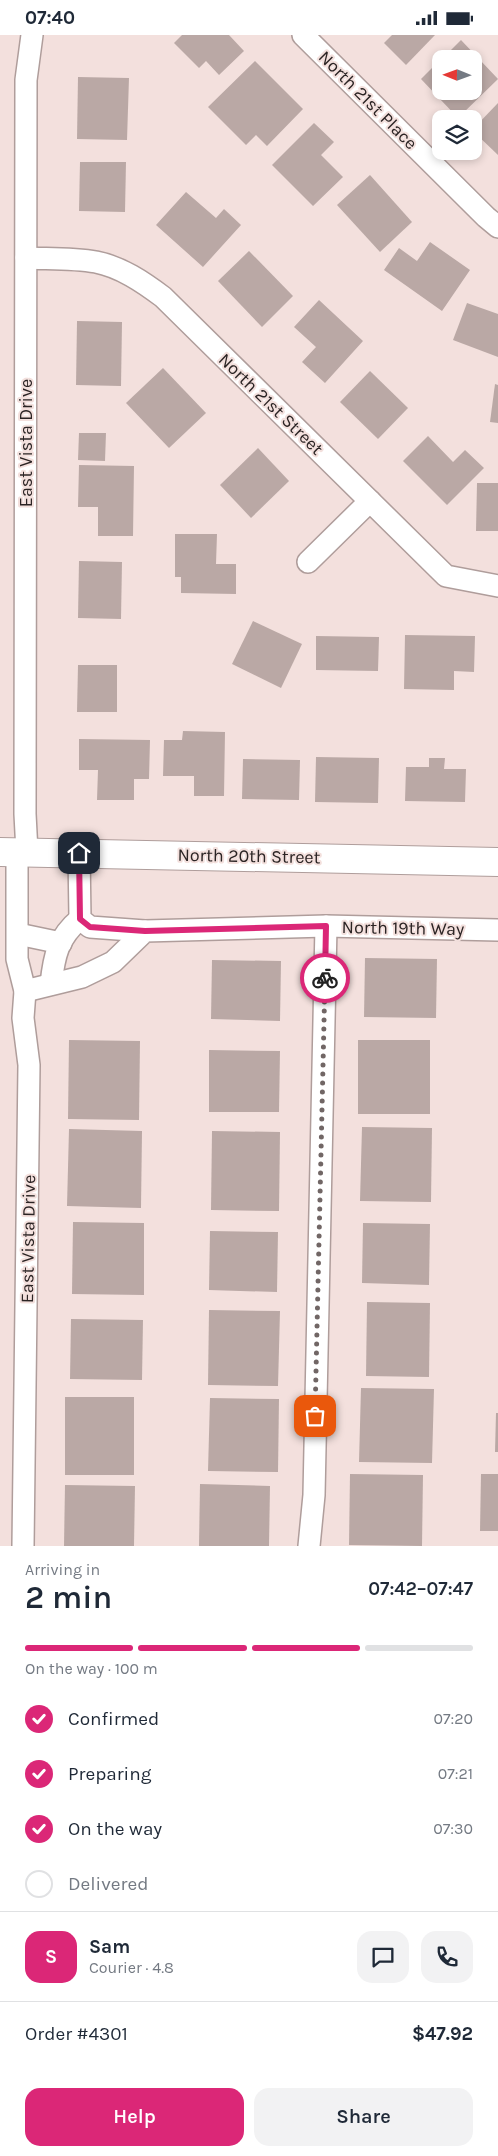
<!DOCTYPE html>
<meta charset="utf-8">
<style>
body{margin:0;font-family:Karla,sans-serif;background:#f2f2f3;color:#1f2937;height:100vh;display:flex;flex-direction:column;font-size:19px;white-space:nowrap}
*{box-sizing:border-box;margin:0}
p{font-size:16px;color:#747a83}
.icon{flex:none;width:28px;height:28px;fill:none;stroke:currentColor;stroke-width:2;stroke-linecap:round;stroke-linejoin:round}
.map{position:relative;height:1511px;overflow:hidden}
.details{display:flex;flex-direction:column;background:#fff;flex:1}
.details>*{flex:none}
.needle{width:32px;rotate:271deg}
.buttons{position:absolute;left:432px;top:15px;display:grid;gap:10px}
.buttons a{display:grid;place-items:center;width:50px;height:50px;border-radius:10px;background:#fff;box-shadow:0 2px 8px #0003;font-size:25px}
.pin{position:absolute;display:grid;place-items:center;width:42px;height:42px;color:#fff;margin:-21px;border-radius:10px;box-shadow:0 2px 8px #0006}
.courier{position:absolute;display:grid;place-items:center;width:50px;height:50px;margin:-25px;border:4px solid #db2777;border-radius:50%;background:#fff;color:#222;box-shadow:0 1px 6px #0007}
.headline em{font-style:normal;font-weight:600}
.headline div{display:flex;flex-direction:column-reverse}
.headline{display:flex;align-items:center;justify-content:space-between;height:85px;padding:0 25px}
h1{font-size:32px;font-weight:600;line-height:38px}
.bar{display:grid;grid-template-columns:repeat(4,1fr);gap:8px 5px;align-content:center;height:60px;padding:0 25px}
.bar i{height:6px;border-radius:4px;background:#e0e1e3}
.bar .active{background:#db2777}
.bar p{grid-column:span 4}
.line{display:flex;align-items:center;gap:12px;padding:0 25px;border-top:1px solid #e0e1e3}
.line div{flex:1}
.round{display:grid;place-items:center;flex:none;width:52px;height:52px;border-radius:15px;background:#f2f2f3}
ol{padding:0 25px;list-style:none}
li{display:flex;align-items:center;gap:15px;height:55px}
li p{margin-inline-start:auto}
li .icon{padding:5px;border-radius:50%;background:#db2777;color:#fff;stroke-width:4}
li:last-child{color:#747a83}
li i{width:28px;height:28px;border:2px solid #e0e1e3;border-radius:50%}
.cta{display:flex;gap:10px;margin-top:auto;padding:10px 25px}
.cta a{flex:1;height:58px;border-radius:15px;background:#db2777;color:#fff;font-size:20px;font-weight:600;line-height:58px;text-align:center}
.cta a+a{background:#f2f2f3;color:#1f2937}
.status{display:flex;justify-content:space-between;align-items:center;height:35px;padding:0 25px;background:#fff;direction:ltr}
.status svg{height:14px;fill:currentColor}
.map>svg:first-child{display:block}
</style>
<div class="status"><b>07:40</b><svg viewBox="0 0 49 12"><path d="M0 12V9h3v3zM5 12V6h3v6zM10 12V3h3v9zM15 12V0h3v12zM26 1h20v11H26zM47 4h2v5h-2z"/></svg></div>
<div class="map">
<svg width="498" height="1511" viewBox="0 0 498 1511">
<rect width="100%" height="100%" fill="#f3e0dd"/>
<g fill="#baa8a5">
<polygon points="182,0 229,0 244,16 219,40 206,26 199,33 174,8"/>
<polygon points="392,0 435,0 406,30 384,8"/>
<polygon points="461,5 498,44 458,83 421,44 441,24 441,56 474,56 474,24 442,24"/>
<polygon points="255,26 303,74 267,111 256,100 246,110 208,72"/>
<polygon points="78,42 129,43 127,105 77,104"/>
<polygon points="498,68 498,120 474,97 474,93"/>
<polygon points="314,88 334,107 321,120 343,142 313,171 272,130"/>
<polygon points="80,127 126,127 125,177 79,176"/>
<polygon points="370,140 412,187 380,217 337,170"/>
<polygon points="186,157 216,183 224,174 241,190 203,232 156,190"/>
<polygon points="430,207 470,235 442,276 384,235 399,213 417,226"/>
<polygon points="249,216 293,261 262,292 218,246"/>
<polygon points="319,265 363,306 325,348 302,327 316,312 294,292"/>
<polygon points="467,268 498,279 498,322 453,305"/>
<polygon points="77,286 122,287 121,351 76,350"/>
<polygon points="163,333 206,378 169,413 126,368"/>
<polygon points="370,336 408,373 378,404 340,367"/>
<polygon points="495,349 498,350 498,388 490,387"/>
<polygon points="79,398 106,398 105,426 78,425"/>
<polygon points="428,401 453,427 465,415 484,433 447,470 403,426"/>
<polygon points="258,413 289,446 251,483 220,450"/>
<polygon points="79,430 134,431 133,501 98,501 98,472 78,472"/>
<polygon points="477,448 498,448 498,496 476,496"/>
<polygon points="175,499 217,499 216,529 236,529 236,559 181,558 181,542 175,542"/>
<polygon points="79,526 122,527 121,584 78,583"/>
<polygon points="253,586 302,609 281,653 232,629"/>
<polygon points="405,600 475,601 474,637 454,636 454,655 404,654"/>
<polygon points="316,601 379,602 378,636 316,635"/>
<polygon points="78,630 117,630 117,677 77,677"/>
<polygon points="183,696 225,697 224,761 194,761 194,741 163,741 164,705 182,705"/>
<polygon points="79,704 150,705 149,744 134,744 134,765 97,765 98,735 79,735"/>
<polygon points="316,722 379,723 378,768 315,767"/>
<polygon points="429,723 445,723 444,734 466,734 465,767 405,766 406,732 429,732"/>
<polygon points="243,724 300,725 299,765 242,764"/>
<polygon points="365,923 437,924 436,983 364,982"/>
<polygon points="212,925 281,926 280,986 211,984"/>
<polygon points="69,1005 140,1006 139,1085 68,1084"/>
<rect x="358" y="1005" width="72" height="74"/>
<polygon points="209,1015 280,1016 279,1077 209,1077"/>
<polygon points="362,1092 432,1093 431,1167 360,1166"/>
<polygon points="69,1094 142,1096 141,1173 67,1171"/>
<polygon points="212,1096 280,1097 279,1176 211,1175"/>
<polygon points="73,1187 144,1188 144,1260 72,1259"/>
<polygon points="363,1188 430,1189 429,1250 362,1248"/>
<polygon points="210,1196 278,1197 277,1257 209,1255"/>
<polygon points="367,1267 430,1268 429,1342 366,1341"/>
<polygon points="209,1275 280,1276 278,1351 208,1350"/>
<polygon points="71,1284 143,1285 142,1345 70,1344"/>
<polygon points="361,1353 434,1354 432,1428 359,1427"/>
<rect x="65" y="1362" width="69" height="78"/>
<polygon points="210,1363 279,1364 278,1437 208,1436"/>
<polygon points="496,1378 498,1378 498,1417 495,1417"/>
<polygon points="350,1439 423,1440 422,1511 349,1510"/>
<polygon points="481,1439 498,1439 498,1496 480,1496"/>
<polygon points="200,1449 270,1451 269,1511 199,1511"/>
<polygon points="65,1450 135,1451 134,1511 64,1511"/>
</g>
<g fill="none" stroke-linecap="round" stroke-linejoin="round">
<g stroke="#af9d9b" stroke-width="24">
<g id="street">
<polyline points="303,0 486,182 498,192"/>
<path d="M26,223C49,224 73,223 96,227C121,232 143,247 163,262L446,541L498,551"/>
<polyline points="308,527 370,466"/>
<polyline points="17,817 17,924 25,956 23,983 29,1030 23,1511"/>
<polyline points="27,817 25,779 26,45 32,0"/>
<polyline points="79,818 80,884 90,892 145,896"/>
<polyline points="18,899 61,908"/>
<path d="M51,949C54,921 58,902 80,884"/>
<polyline points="25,956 82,942 113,927 145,896 326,891 498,895"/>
<polyline points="309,1511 314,1460 326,891"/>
</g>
</g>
<g stroke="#af9d9b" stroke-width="30">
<polyline id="secondary" points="0,817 498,827"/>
</g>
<use href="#street" stroke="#fff" stroke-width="21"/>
<use href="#secondary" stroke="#fff" stroke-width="28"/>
</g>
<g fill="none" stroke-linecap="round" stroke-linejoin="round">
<polyline stroke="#716665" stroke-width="5" stroke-dasharray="0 9" points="315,1381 325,943"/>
<polyline stroke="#db2777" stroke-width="6" points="79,818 80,884 90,892 145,896 326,891 325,943"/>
</g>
<g text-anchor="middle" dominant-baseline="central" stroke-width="4" stroke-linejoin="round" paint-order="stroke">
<g font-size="18" fill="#2b2424" stroke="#f3e0dd">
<text transform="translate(368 65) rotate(45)">North 21st Place</text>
<text transform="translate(271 369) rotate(44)">North 21st Street</text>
<text transform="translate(26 408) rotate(-90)">East Vista Drive</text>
<text transform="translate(249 821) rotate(1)">North 20th Street</text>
<text transform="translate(403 893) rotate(1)">North 19th Way</text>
<text transform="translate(28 1204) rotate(-89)">East Vista Drive</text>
</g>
</g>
</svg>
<div class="buttons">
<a><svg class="needle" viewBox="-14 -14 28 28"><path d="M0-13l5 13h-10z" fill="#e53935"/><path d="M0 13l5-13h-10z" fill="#747a83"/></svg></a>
<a><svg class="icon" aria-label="layers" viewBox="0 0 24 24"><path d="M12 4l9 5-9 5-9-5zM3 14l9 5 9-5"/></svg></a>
</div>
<div class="pin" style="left:315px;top:1381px;background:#ea580c"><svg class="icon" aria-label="bag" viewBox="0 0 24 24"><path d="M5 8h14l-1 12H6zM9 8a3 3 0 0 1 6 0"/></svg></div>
<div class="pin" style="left:79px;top:818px;background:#1f2937"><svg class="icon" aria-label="home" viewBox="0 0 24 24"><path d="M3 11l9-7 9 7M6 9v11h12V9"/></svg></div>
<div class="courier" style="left:325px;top:943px"><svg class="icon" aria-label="bike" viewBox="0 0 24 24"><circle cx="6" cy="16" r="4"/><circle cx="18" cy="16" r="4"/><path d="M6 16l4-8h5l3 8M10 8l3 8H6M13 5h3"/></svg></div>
</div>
<section class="details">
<div class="headline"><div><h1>2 min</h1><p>Arriving in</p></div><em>07:42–07:47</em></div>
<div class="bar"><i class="active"></i><i class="active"></i><i class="active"></i><i></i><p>On the way · 100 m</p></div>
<ol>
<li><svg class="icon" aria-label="check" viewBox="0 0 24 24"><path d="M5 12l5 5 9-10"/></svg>Confirmed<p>07:20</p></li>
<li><svg class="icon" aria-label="check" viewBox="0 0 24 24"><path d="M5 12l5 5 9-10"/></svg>Preparing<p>07:21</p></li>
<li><svg class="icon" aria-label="check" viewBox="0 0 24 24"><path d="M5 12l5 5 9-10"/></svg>On the way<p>07:30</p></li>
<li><i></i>Delivered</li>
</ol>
<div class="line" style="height:90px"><b class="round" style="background:#db2777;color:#fff">S</b><div><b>Sam</b><p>Courier · 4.8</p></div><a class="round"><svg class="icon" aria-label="chat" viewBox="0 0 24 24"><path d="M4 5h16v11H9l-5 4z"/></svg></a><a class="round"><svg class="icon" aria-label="phone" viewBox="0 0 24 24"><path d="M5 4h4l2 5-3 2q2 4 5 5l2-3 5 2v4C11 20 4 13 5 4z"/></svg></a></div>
<div class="line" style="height:65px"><div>Order #4301</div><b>$47.92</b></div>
<div class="cta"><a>Help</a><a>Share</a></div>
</section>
